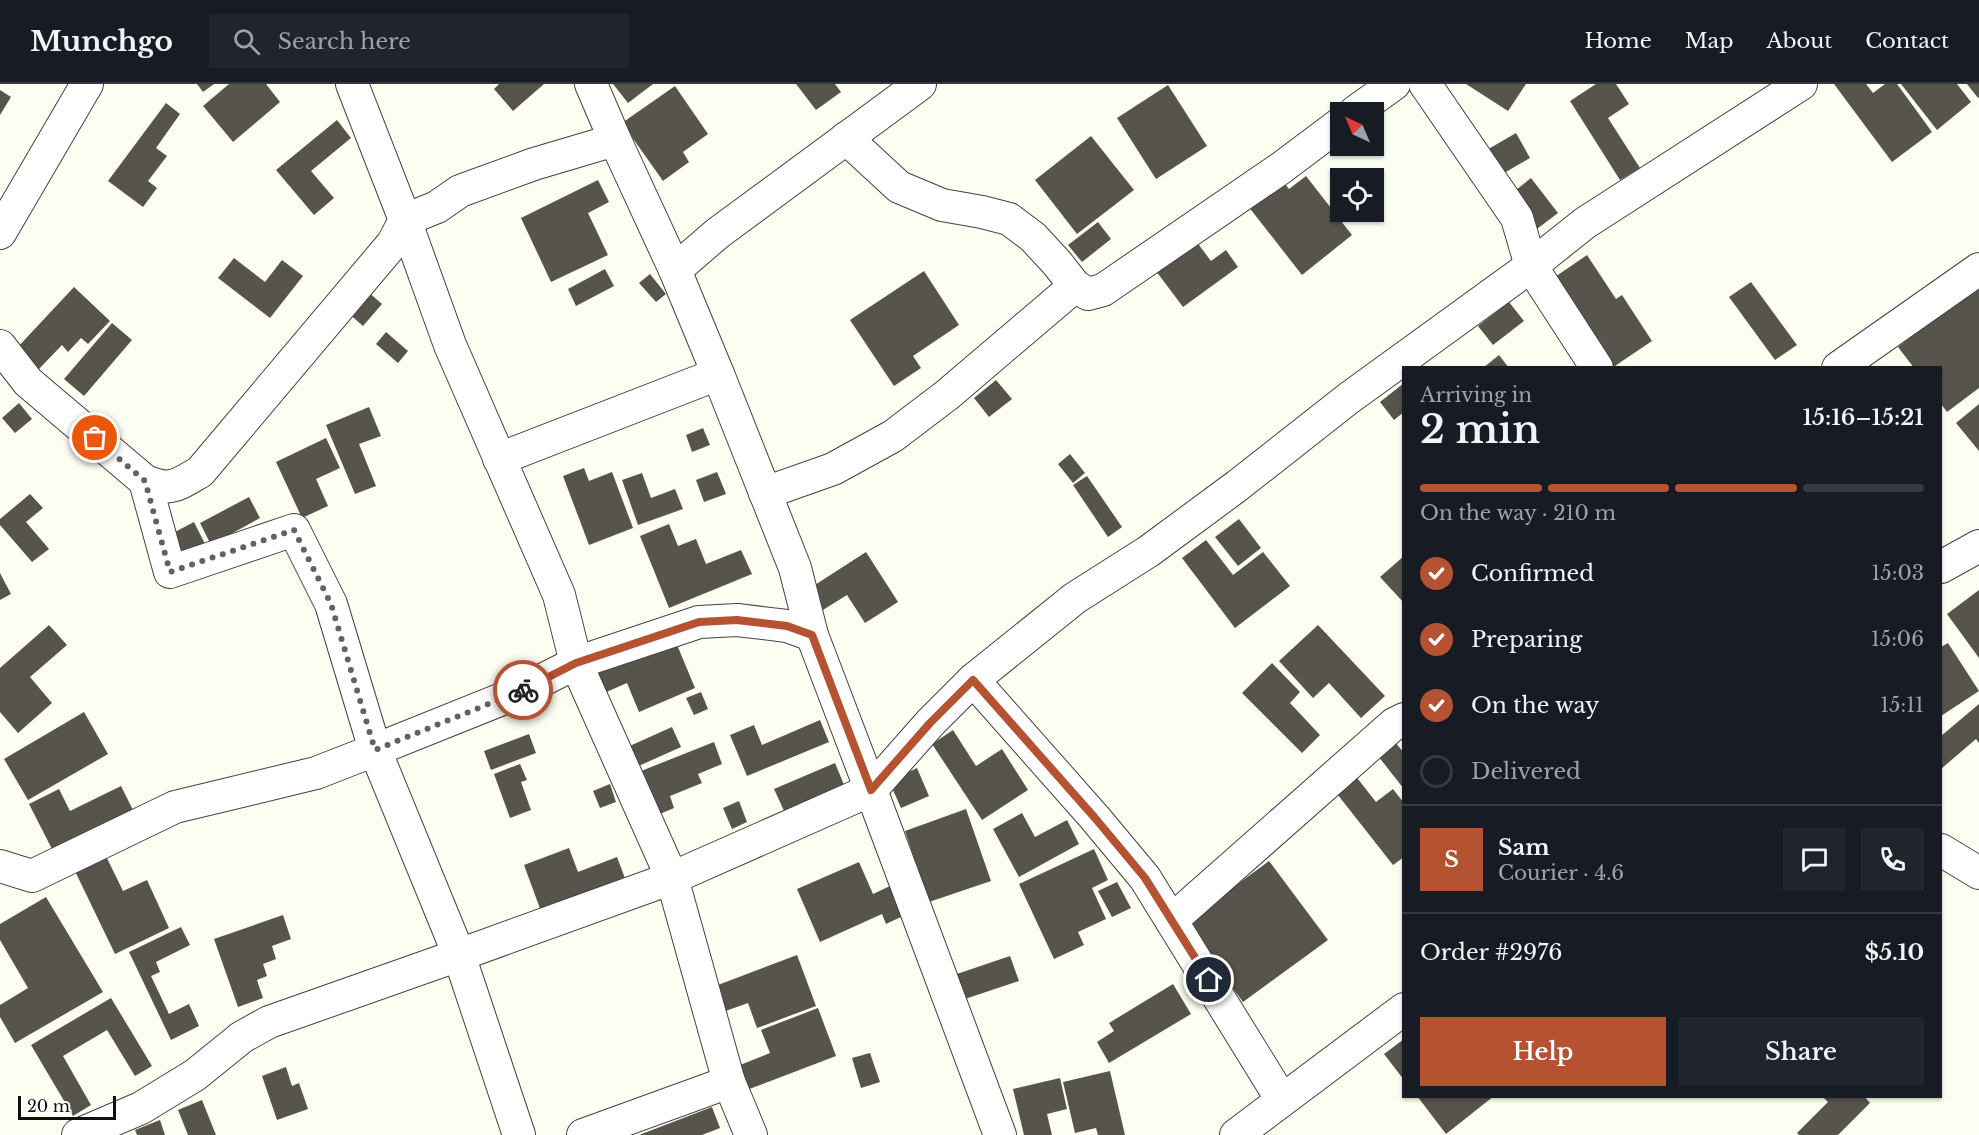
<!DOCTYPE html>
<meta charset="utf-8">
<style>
body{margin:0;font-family:"Libre Baskerville",serif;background:#20242c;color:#f1f3f6;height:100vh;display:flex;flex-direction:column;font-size:22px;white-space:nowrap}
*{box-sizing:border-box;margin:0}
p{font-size:20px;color:#9ea1a6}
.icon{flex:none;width:33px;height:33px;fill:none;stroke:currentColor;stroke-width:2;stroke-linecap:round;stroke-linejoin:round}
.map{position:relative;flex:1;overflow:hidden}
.panel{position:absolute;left:1402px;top:282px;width:540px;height:732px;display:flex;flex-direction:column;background:#171b24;border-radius:0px;box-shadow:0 2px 4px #0004}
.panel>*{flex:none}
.needle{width:39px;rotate:316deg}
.buttons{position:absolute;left:1330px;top:18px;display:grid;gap:12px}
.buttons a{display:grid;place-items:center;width:54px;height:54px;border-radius:0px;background:#171b24;box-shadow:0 2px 4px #0004;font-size:30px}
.scale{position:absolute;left:18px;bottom:15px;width:98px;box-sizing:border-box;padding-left:6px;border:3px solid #0f0f0f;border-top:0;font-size:16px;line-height:21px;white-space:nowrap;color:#0f0f0f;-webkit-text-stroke:4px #fff;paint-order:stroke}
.pin{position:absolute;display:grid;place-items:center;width:51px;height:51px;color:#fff;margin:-26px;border:3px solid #fff;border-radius:50%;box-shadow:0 2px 6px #0007}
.courier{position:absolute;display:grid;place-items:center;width:60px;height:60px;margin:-30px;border:4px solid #b45232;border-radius:50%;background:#fff;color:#222;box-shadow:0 2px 8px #0007}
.overview em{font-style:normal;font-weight:600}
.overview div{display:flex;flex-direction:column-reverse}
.overview{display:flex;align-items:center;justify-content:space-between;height:102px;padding:0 18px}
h1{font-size:39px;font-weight:600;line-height:45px}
.bar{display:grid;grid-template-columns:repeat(4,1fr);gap:9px 6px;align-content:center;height:72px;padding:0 18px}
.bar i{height:8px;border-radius:4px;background:#363941}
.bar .current{background:#b45232}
.bar p{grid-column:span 4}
.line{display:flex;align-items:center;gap:15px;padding:0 18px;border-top:2px solid #363941}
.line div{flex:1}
.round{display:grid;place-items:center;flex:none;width:63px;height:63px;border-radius:0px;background:#20242c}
ol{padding:0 18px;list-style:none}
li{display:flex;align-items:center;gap:18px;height:66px}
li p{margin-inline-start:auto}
li .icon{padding:6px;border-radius:50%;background:#b45232;color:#fff;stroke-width:4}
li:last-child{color:#9ea1a6}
li i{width:33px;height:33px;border:3px solid #363941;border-radius:50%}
.button{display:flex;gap:12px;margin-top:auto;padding:12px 18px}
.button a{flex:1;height:69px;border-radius:0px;background:#b45232;color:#fff;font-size:24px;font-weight:600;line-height:69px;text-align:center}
.button a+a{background:#20242c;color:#f1f3f6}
header{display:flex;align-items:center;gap:36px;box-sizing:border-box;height:84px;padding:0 30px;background:#171b24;border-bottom:2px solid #363941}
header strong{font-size:28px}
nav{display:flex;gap:33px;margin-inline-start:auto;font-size:21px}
.search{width:420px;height:54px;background:#20242c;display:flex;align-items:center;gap:15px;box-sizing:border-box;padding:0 21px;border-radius:0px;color:#9ea1a6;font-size:22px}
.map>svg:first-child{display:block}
</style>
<header>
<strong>Munchgo</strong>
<div class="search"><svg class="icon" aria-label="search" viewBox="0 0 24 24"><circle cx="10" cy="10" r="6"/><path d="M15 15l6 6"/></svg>Search here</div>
<nav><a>Home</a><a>Map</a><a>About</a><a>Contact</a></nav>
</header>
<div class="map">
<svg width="1979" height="1051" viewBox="0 0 1979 1051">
<rect width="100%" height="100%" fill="#fdfef2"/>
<g fill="#57544c">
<polygon points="197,0 214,0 203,8"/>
<polygon points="229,0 266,0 280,18 233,58 203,22"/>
<polygon points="499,0 544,0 513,27 494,5"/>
<polygon points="613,0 653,0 628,19"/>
<polygon points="796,0 835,0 841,8 816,26"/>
<polygon points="1466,0 1526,0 1508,27"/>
<polygon points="1596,0 1616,0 1629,20 1608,34 1640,84 1620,96 1570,17"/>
<polygon points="1834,0 1866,0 1873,9 1885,0 1897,0 1932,48 1892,78"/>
<polygon points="1901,0 1957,0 1971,18 1937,46"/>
<polygon points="1967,0 1979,0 1979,13 1978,14"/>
<polygon points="1168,1 1207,62 1156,95 1117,34"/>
<polygon points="675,2 708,50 683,68 689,78 663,97 622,39"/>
<polygon points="0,6 11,13 0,31"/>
<polygon points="166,19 180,30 156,64 167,72 148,97 157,104 143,123 108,97"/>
<polygon points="337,36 351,54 311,87 334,114 314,131 276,86"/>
<polygon points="1516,49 1530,74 1499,92 1485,67"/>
<polygon points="1091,52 1134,106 1077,150 1035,96"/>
<polygon points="1306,92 1352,151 1302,191 1248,122 1281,95 1289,105"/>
<polygon points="1531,94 1558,129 1533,148 1506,114"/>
<polygon points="598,96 609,118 588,129 608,171 551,198 521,134"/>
<polygon points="1098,138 1111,155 1082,178 1068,161"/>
<polygon points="1193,153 1211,177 1226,166 1238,183 1183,223 1153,183"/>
<polygon points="1587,171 1616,215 1622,211 1652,257 1612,284 1552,195"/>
<polygon points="234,174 265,198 282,176 303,192 270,234 218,194"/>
<polygon points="605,185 614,202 576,222 568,205"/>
<polygon points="924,187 959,241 913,272 921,284 894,302 850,236"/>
<polygon points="650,190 666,210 656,218 639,199"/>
<polygon points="1751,198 1797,261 1775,276 1729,213"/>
<polygon points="1979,201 1979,304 1947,328 1941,320 1941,284 1914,284 1898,263"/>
<polygon points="74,203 110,237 88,260 81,254 68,268 62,261 38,286 16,265"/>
<polygon points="366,206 382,220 363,242 347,228"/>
<polygon points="1509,218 1524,237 1493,261 1478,242"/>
<polygon points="112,239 132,256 84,312 64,295"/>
<polygon points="386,248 408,267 398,279 376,260"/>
<polygon points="1499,271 1509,284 1483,284"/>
<polygon points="996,296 1012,315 989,333 974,314"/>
<polygon points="1404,299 1404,328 1394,336 1380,318"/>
<polygon points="19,319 32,335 15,349 2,334"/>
<polygon points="1979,320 1979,367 1956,339"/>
<polygon points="369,323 381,352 359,360 376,402 355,410 326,341"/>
<polygon points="703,344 710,361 692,368 686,351"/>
<polygon points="326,354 340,384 316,395 328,422 302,434 276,378"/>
<polygon points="1070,370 1085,389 1073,399 1058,380"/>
<polygon points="584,384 589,397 612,388 633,444 589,461 563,392"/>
<polygon points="717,388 726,410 704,418 696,396"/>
<polygon points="642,389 651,414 675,405 683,425 638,441 622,396"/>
<polygon points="1087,392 1122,443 1108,453 1073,401"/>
<polygon points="30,410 43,424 26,438 49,465 32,478 0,441 0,435"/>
<polygon points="249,413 260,434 211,461 200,439"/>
<polygon points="1239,435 1261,464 1238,482 1215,453"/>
<polygon points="194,438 205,460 184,471 173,449"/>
<polygon points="669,440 678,462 696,455 706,480 741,466 752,490 669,524 640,452"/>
<polygon points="1206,456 1233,491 1263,468 1290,502 1235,544 1182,474"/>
<polygon points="866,468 898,518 865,539 847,511 818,529 804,508"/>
<polygon points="1404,472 1404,519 1380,493"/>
<polygon points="0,489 11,510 0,516"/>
<polygon points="1979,506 1979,574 1947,530"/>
<polygon points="49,541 67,561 30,593 52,619 18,649 0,628 0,584"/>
<polygon points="1318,541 1385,612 1361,634 1329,599 1313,614 1279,577"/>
<polygon points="675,556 695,604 639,628 627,599 595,613 586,593"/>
<polygon points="1948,559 1979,607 1941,632 1941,563"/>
<polygon points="1272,579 1300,608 1290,619 1320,651 1302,669 1242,609"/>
<polygon points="701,608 708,625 694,631 686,614"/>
<polygon points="1979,620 1979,659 1976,655 1941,685 1941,652"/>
<polygon points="84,628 108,670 28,716 4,675"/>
<polygon points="820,636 829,658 747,692 730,651 754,641 762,661"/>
<polygon points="672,643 681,663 632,685 623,665"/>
<polygon points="953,646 976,682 1002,665 1028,706 982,736 932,660"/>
<polygon points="529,650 536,669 491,686 484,667"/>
<polygon points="714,658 722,680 698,690 702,699 670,712 674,724 648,735 631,691"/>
<polygon points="1395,658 1404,669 1404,705 1378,672"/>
<polygon points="835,679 845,703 785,729 774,705"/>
<polygon points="520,680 527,696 521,698 531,726 510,734 494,690"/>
<polygon points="917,684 929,712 901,724 889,697"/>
<polygon points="1354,690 1376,718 1393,705 1404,719 1404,773 1393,781 1334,706"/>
<polygon points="610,700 616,718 600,724 593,707"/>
<polygon points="121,702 133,726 53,767 29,720 59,705 70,727"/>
<polygon points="739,717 747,738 732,745 723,724"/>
<polygon points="966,725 991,797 929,818 905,747"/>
<polygon points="1022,729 1035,753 1067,736 1079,760 1019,793 993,745"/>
<polygon points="569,764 578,788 617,773 626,797 542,830 524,781"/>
<polygon points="1094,765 1108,796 1092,804 1106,835 1078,848 1084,861 1054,875 1019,800"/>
<polygon points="104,768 123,807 147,796 169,844 115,870 73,783"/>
<polygon points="1269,777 1328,856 1243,918 1185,839"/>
<polygon points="859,778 873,810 890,802 903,832 886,840 882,830 820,858 797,805"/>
<polygon points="1117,798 1131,824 1112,833 1098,807"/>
<polygon points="46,813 103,908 15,959 0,933 0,921 28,904 0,856 0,840"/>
<polygon points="283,831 291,855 272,862 276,875 263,880 267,892 257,896 263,914 238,923 214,855"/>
<polygon points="181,843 190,861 156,878 160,888 151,892 169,930 189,920 199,942 171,956 129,868"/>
<polygon points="797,871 816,922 757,944 748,919 720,929 710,904"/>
<polygon points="1010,872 1019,897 956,918 948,893"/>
<polygon points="1173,900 1191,930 1109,979 1097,958 1114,947 1109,939"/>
<polygon points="111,914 152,982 135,992 107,946 63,972 91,1021 73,1032 31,961"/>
<polygon points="818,924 836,972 744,1007 735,983 770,969 761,946"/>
<polygon points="1404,955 1404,996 1384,970"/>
<polygon points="870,969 880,998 861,1004 852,974"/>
<polygon points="286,983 292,1002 299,999 308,1025 277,1036 262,992"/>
<polygon points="1110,987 1125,1051 1098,1051 1096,1044 1075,1049 1063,998"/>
<polygon points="1060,994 1067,1025 1047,1030 1052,1051 1024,1051 1013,1005"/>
<polygon points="1417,1012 1494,1012 1446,1050"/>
<polygon points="1822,1012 1864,1012 1870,1019 1838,1051 1799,1051 1797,1049 1828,1018"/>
<polygon points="202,1016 216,1051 188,1051 178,1026"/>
<polygon points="712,1023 720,1044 702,1051 639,1051"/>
<polygon points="160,1036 165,1051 137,1051 135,1046"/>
</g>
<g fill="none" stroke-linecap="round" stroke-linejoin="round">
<g stroke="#424242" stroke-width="34">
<g id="minor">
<polyline points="352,0 405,136 450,261 559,511 576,579 672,794 729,998 751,1051"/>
<polyline points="1425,0 1517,134 1531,182 1597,284"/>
<polyline points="1355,28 1394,0"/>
<polyline points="846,54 899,103 942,121 982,128 1009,135 1033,153 1057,179 1075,202 1088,210 1103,206 1281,84 1341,39"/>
<polyline points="0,149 87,0"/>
<polyline points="675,186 718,149 920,0"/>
<path d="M0,262L28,298L145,397C171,408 177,401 200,388L393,159L405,136L437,123L460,107L534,80L615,56"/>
<polyline points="1838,284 1979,185"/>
<polyline points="718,290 795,484 812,551 871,706 930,639 973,596 1095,734 1145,794 1282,1016"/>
<polyline points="499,375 718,290 675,186 615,56 591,0"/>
<polyline points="765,409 833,385 893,352 947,311 1075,202"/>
<polyline points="1941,483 1979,462"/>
<polyline points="973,596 1075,514 1149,467 1237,402 1349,314 1531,182 1585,139 1801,0"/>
<polyline points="1941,766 1979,789"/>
<polyline points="0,782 32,792 175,723 316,689 375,666 331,520 294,446 170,488 145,397"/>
<polyline points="1172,836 1394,640 1404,635"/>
<polyline points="78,1051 141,1024 195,991 242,953 269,938 459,871 375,666 517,609 576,579 699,538 737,536 787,542 812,551"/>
<polyline points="519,1051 459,871 672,794 871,706 1000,1051"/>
<polyline points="583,1051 729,998"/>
<polyline points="1236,1051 1404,925"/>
</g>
</g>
<use href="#minor" stroke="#fff" stroke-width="32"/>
</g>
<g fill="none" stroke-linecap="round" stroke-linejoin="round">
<polyline stroke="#62635e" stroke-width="6" stroke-dasharray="0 10.8" points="95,354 145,397 170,488 294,446 331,520 375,666 523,606"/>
<polyline stroke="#b45232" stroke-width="8" points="523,606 576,579 699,538 737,536 787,542 812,551 871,706 930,639 973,596 1095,734 1145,794 1209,896"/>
</g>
</svg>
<div class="buttons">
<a><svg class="needle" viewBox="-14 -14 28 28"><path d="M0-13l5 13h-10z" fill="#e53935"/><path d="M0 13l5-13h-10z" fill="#9ea1a6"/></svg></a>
<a><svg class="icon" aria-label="locate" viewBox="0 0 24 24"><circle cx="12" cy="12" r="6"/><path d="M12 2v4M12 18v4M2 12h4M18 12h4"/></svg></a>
</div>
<div class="scale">20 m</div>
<div class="pin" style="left:95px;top:354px;background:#ea580c"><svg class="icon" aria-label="bag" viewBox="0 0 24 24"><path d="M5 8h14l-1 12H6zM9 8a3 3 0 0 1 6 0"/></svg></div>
<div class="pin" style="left:1209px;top:896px;background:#1f2937"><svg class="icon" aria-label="home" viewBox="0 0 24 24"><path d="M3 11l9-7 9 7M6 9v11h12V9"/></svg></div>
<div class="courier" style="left:523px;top:606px"><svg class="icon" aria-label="bike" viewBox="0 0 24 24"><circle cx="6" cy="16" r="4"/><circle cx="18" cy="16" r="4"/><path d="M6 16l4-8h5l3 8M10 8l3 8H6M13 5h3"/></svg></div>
<section class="panel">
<div class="overview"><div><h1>2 min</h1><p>Arriving in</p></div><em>15:16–15:21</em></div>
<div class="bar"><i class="current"></i><i class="current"></i><i class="current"></i><i></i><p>On the way · 210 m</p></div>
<ol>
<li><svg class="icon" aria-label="check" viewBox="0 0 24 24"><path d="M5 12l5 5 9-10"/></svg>Confirmed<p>15:03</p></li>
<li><svg class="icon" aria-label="check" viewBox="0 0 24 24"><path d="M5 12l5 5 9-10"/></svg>Preparing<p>15:06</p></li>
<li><svg class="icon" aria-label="check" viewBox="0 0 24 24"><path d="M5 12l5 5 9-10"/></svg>On the way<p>15:11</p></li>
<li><i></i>Delivered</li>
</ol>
<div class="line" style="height:108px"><b class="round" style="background:#b45232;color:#fff">S</b><div><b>Sam</b><p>Courier · 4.6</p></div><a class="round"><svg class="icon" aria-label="chat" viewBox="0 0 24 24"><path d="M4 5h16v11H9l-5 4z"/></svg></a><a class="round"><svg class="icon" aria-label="phone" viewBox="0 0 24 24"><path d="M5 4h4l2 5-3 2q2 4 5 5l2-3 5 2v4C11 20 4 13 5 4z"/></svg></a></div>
<div class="line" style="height:78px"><div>Order #2976</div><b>$5.10</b></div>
<div class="button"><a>Help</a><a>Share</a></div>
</section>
</div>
